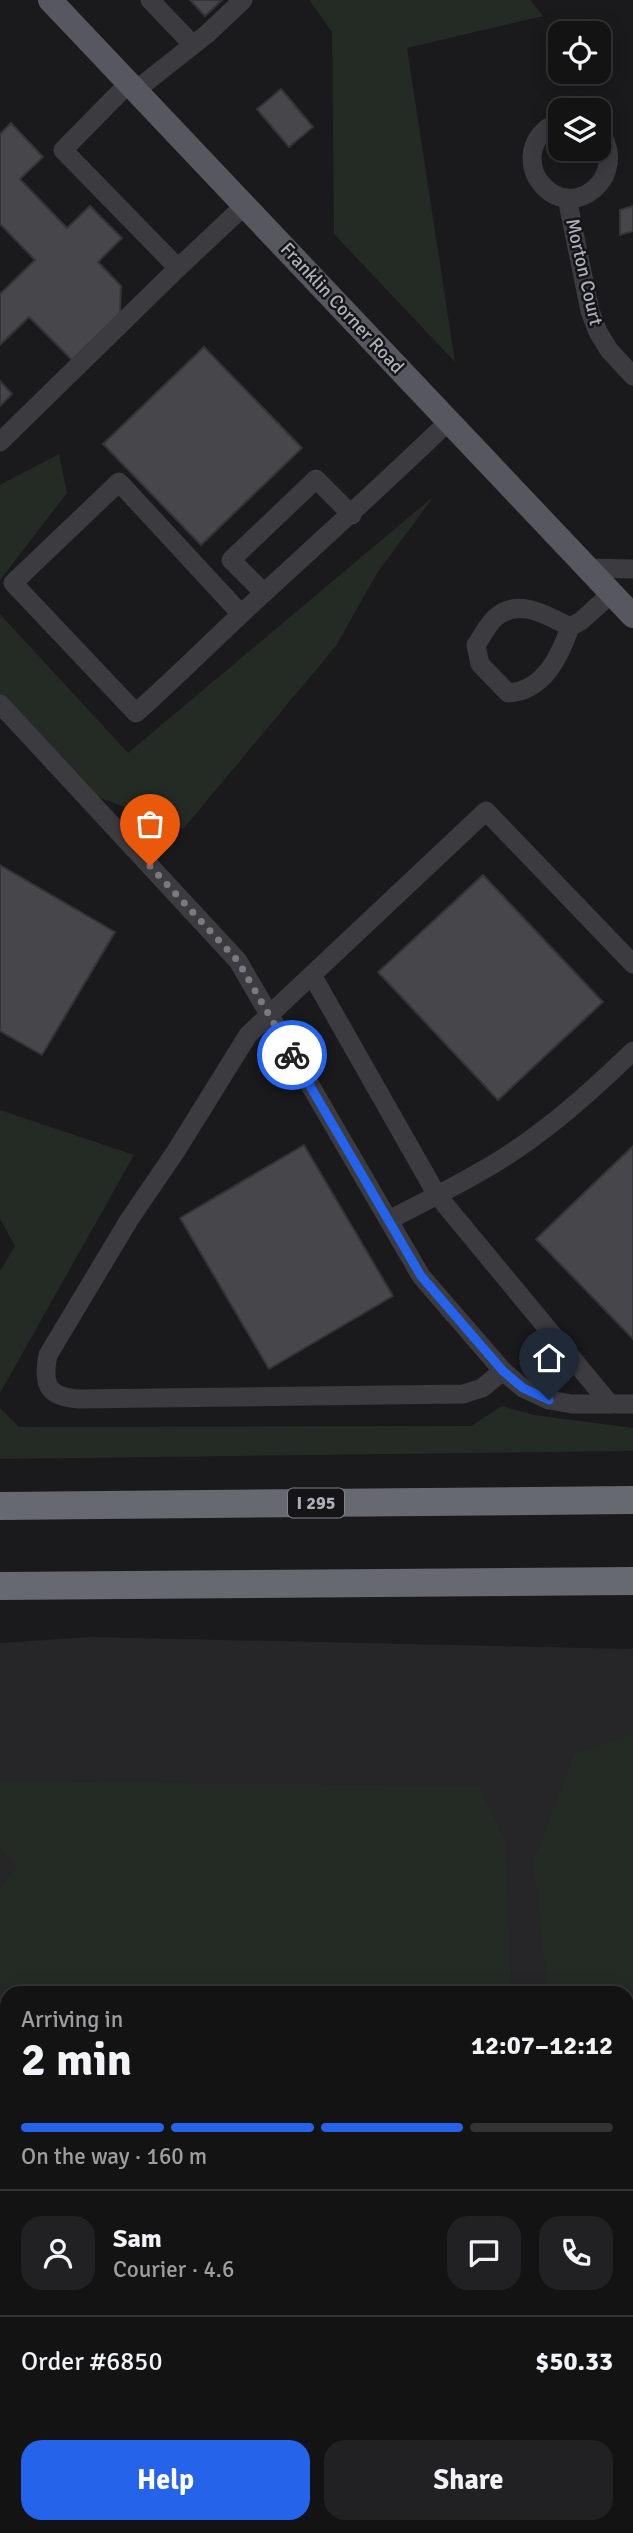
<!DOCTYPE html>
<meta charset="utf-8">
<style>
body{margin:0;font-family:Signika,sans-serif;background:#212022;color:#f1f3f6;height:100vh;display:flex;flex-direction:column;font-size:26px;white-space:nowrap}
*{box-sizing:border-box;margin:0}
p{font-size:23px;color:#9d9ea0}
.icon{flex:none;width:38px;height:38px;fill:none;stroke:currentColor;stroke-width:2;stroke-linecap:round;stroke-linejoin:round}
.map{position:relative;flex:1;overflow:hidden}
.side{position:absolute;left:0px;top:1986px;width:634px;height:548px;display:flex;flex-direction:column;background:#141314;border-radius:21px 21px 0 0;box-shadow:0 4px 18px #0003,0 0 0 2px #333234}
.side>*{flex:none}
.controls{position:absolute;left:548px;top:21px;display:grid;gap:14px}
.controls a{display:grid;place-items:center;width:63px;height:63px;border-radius:14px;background:#141314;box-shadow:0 4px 18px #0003,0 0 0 2px #333234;font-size:35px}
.pin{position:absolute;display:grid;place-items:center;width:60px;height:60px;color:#fff;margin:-72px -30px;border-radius:50% 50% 50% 0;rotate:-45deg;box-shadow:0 0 7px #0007}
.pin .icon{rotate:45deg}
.courier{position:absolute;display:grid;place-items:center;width:70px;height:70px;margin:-35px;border:5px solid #2563eb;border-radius:50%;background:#fff;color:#222;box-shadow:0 2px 9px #0007}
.overview em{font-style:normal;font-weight:800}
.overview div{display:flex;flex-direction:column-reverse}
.overview{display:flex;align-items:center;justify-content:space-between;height:119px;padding:0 21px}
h1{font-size:46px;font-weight:800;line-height:52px}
.bar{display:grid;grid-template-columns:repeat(4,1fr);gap:10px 7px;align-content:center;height:84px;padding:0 21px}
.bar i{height:9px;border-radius:5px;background:#333234}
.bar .current{background:#2563eb}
.bar p{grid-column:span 4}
.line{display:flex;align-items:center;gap:18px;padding:0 21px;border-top:2px solid #333234}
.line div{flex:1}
.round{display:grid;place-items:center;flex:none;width:74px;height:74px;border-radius:21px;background:#212022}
.action{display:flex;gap:14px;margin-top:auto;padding:14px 21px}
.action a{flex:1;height:80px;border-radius:21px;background:#2563eb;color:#fff;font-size:28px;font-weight:800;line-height:80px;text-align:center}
.action a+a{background:#212022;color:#f1f3f6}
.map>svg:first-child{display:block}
</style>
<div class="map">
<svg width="633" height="2533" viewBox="0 0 633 2533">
<rect width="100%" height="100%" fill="#1a191b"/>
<path fill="#262528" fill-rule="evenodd" d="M91,1637L633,1649V2533H0V1643ZM7,1993H626V2527H7Z"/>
<g fill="#242b25">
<polygon points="309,0 530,0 543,16 407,48 455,362 334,234 332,32"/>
<polygon points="59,454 67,493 0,580 0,485"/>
<polygon points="434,496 377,573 336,646 183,829 82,791 0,698 0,614 128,753"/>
<polygon points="0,1110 134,1155 0,1393 0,1271 15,1246 0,1219"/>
<polygon points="502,1406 534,1415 633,1428 633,1451 0,1459 0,1408 19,1427 471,1426"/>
<polygon points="633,1734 633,2533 94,2533 91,2527 626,2527 626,1993 548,1993 533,1862 574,1754"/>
<polygon points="0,1781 479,1786 505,1840 512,1993 7,1993 7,2124 0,2105 0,1888 17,1867 0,1849"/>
<polygon points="7,2237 7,2281 0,2260 0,2238"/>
</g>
<g fill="#47474b" stroke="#343437" stroke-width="2">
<polygon points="190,0 222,0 205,16"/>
<polygon points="281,89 313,127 289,147 257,109"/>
<polygon points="11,123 43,157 20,179 67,228 90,206 122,238 98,262 121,286 120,314 72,360 29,317 0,345 0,294 35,260 0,224 0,134"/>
<polygon points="633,206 633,231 620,235 620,210"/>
<polygon points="204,347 302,448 201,545 103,444"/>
<polygon points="0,381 12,394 0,406"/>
<polygon points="0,865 115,932 42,1055 0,1031"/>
<polygon points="483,875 603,1002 498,1100 378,972"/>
<polygon points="304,1145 393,1296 269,1369 180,1218"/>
<polygon points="633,1146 633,1339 536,1239"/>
</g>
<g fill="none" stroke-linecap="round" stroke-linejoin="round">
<g stroke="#3b3b40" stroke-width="19">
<polyline points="150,0 193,45"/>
<polyline points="129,83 63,150 178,268 245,205"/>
<polyline points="136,90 207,34 243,0"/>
<path d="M560,121C544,128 533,139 532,157C532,166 534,175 540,182C572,225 633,175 598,130"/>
<polyline points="567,198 590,311 598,332 609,350 633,376"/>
<polyline points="0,442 178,268"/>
<polyline points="586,568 633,569"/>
<polyline points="264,593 231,560 316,479 352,515"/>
<path d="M241,614L119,482L13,583L136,713C180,674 221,632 265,592C327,535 389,479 449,421"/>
<path d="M570,627C546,615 518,597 495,618C487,625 482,637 476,645L480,664L508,693C544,691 560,656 570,627L581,621L611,594"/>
<polyline points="0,704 238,961 421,1276 503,1371 523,1388 549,1400 572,1404 633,1404"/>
<polyline points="312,975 437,1195 610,1404"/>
<path d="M389,1220C439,1194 494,1168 539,1133C573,1108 603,1080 633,1051"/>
<path d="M503,1371L482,1388L463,1394L79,1399C48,1397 42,1385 48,1355L129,1220L176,1151L248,1035L486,811L633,964"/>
<polyline points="0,2316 7,2339"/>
<polyline points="64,2527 66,2533"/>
</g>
<polyline stroke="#57585f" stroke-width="24" points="50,0 633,616"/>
<g stroke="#676971" stroke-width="28">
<polyline points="0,1506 633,1500"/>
<polyline points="0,1586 633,1581"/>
</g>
</g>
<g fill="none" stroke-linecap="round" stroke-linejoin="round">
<polyline stroke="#7a7b82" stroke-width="7" stroke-dasharray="0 12.6" points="150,866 238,961 292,1055"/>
<polyline stroke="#2563eb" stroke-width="9" points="292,1055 421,1276 503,1371 523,1388 549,1400"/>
</g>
<g text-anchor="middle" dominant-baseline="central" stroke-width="5" stroke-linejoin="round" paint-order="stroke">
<rect fill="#151416" stroke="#7f8189" stroke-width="2" x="288" y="1488.5" width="56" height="29" rx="5"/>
<g font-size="18" font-weight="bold" fill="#adb0ba">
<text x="316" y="1503">I 295</text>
</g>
<g font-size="19" fill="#adb0ba" stroke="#151416">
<text transform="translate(584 272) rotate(77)">Morton Court</text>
<text transform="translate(342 308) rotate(47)">Franklin Corner Road</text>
</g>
</g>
</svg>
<div class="controls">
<a><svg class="icon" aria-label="locate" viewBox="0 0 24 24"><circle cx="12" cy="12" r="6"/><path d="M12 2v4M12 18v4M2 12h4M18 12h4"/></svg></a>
<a><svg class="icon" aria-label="layers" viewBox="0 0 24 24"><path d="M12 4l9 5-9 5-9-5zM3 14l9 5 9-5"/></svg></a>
</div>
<div class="pin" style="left:150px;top:866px;background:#ea580c"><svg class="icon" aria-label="bag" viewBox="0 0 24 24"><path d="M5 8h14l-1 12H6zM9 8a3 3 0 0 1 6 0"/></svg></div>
<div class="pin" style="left:549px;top:1400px;background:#1f2937"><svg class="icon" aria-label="home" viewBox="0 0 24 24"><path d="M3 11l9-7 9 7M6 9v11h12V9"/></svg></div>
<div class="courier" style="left:292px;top:1055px"><svg class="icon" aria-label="bike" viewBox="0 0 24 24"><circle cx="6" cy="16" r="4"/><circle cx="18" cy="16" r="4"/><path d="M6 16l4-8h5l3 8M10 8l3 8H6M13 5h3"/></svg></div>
<section class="side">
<div class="overview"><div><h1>2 min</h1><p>Arriving in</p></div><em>12:07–12:12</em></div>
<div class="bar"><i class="current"></i><i class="current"></i><i class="current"></i><i></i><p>On the way · 160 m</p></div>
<div class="line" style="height:126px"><a class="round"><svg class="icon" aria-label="person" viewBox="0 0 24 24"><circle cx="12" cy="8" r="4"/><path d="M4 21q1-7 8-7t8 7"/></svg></a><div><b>Sam</b><p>Courier · 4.6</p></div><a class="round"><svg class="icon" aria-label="chat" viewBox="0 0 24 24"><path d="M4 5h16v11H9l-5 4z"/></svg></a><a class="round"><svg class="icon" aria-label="phone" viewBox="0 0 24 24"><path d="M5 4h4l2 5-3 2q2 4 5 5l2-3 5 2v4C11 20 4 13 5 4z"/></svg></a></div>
<div class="line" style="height:91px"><div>Order #6850</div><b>$50.33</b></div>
<div class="action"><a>Help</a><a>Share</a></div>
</section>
</div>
